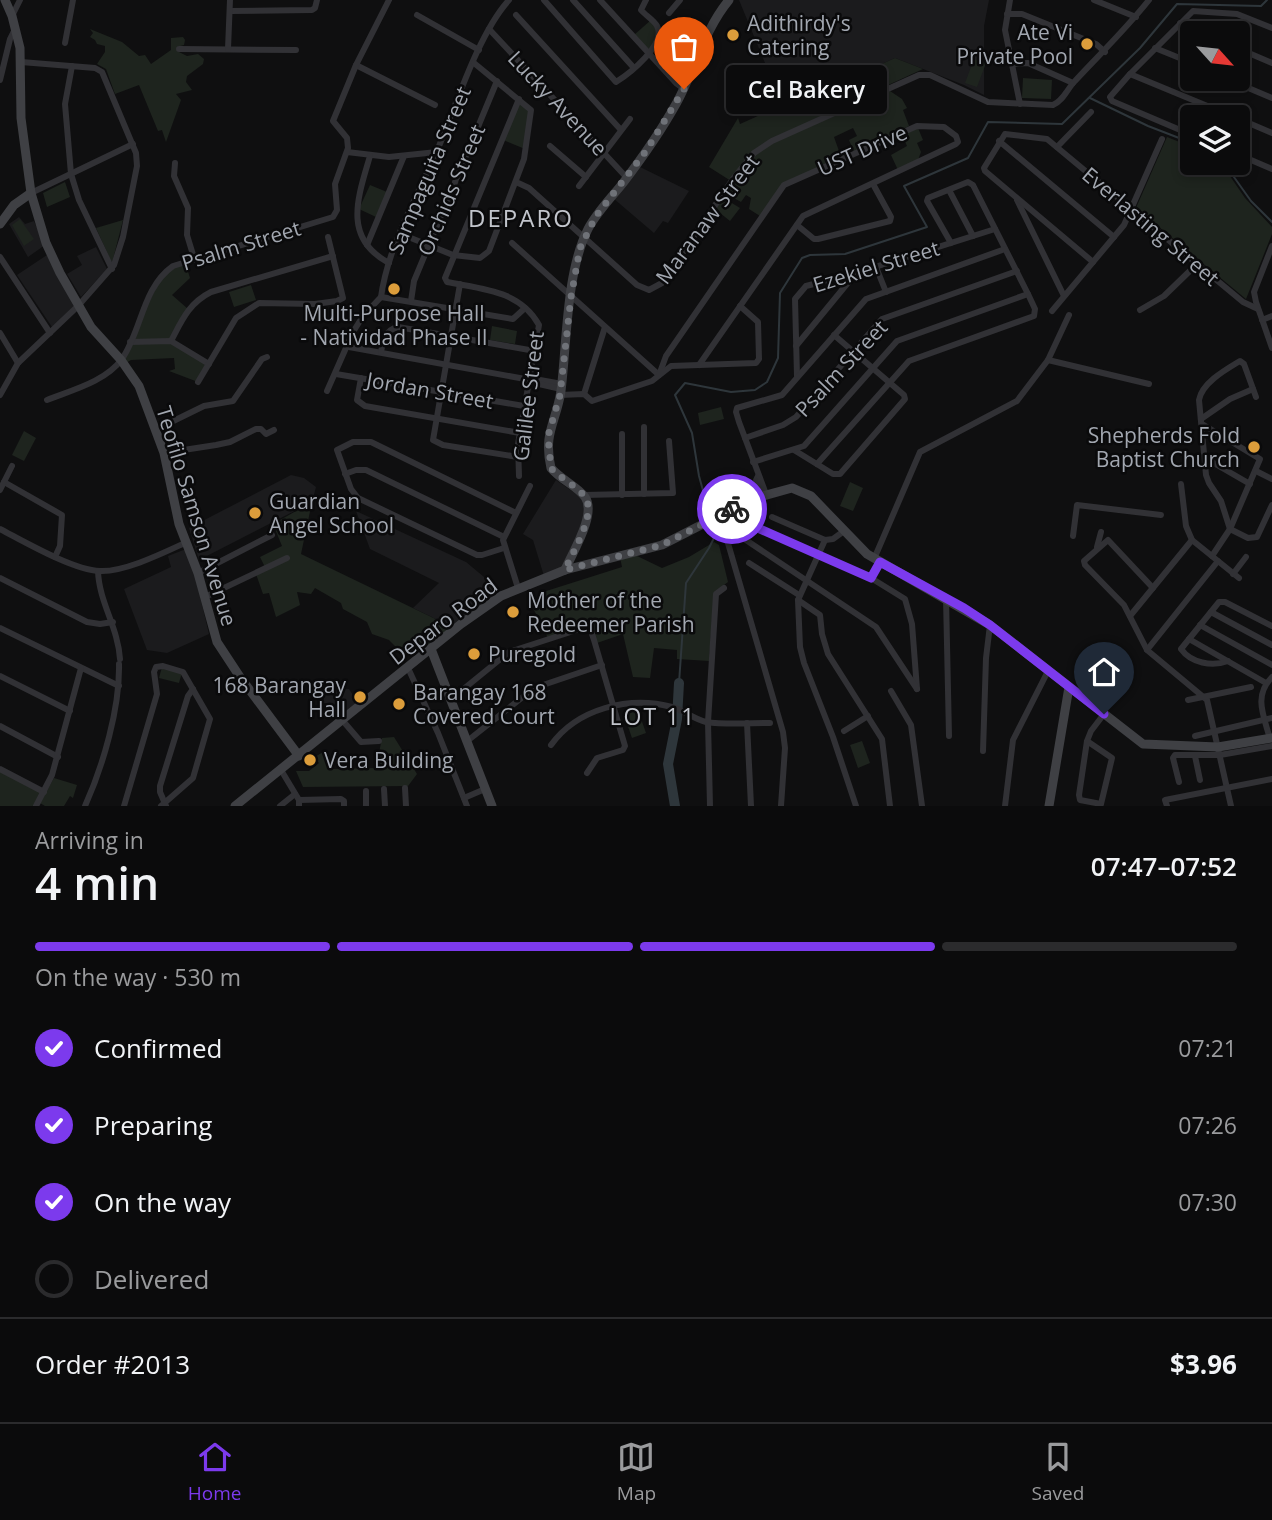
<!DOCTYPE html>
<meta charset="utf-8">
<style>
body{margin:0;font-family:"Open Sans",sans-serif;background:#141415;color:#f1f3f6;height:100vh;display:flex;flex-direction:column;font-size:26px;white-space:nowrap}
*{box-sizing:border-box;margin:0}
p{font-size:23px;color:#9a9b9d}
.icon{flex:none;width:38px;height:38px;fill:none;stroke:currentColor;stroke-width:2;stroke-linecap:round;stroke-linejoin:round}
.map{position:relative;height:806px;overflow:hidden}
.sheet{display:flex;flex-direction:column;background:#0b0b0c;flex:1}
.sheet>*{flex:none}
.needle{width:46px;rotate:117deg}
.fabs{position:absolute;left:1180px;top:21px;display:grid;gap:14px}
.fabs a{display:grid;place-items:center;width:70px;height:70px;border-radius:7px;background:#0b0b0c;box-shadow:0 4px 10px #0003,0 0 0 2px #2b2b2d;font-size:35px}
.pin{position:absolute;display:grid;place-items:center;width:60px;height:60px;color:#fff;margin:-72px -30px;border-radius:50% 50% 50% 0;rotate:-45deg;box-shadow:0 0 7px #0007}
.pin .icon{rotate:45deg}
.courier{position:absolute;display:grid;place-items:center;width:70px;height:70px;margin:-35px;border:5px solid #7c3aed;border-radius:50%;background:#fff;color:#222;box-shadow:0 2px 9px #0007}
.bubble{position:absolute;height:49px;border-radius:7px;background:#0b0b0c;box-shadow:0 4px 10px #0003,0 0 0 2px #2b2b2d;font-size:23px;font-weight:600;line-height:49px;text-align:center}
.headline em{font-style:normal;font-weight:600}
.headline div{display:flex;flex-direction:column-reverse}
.headline{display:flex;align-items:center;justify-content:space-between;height:119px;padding:0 35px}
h1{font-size:46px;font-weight:600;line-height:52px}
.bar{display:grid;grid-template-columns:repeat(4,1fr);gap:10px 7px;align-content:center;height:84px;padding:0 35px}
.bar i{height:9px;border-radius:5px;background:#2b2b2d}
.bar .active{background:#7c3aed}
.bar p{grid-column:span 4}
.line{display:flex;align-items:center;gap:18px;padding:0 35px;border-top:2px solid #2b2b2d}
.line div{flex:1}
ol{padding:0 35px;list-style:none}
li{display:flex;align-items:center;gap:21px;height:77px}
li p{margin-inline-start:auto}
li .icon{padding:7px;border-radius:50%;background:#7c3aed;color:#fff;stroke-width:4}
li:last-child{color:#9a9b9d}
li i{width:38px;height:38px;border:4px solid #2b2b2d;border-radius:50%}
.dock{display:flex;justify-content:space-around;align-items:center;height:98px;border-top:2px solid #2b2b2d;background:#0b0b0c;font-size:19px;color:#9a9b9d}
.dock a{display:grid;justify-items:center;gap:4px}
.dock .active{color:#7c3aed}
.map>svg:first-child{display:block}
</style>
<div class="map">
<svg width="1272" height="806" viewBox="0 0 1272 806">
<rect width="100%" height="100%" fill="#0f0f10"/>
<g fill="#1b1b1d">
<polygon points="739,0 989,0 984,26 984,95 964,85 895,58 784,109"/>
<polygon points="638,166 689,191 668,223 663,221 654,233 613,198"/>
<polygon points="19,217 25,224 34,221 45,245 28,257 9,224"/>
<polygon points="96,247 107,269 81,297 67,274 82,265 77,256"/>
<polygon points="47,255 77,306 52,327 17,275"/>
<polygon points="291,475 304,478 316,487 312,502 199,560 189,528"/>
<polygon points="556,480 582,498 585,508 585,517 564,569 544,576 533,540 523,534"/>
<polygon points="356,511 466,562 502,592 452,627 413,608 439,583 370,549"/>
<polygon points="186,549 195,575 209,634 167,653 147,650 124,589 171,567 168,556"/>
<polygon points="318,688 349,689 358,703 340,717 331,703 318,703"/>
</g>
<g fill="#1e241e">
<polygon points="651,20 659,29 651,53 634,35"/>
<polygon points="90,29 122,42 139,56 145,55 151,64 171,50 171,38 183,37 185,40 184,45 177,47 177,51 187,56 198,54 204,59 203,64 187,76 186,82 192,90 176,94 181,100 166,142 162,130 158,131 139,85 115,94 106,69 97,64 105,52 105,46 97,44 95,40 90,37 93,33"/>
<polygon points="895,58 923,69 873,92 864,72"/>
<polygon points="974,59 986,63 977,87 965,83"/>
<polygon points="752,75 755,81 730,93 727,86"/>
<polygon points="1023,78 1052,80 1051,99 1022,98"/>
<polygon points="849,79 860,102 764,146 731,181 709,167 738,118 740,124 782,105 784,108"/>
<polygon points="890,91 902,99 907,108 903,110 909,126 854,152 849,140 857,136 853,128 834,137 839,151 844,149 846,156 793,179 760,216 749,209 751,198 746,195 741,202 725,193 755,154 774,142"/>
<polygon points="519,100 531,110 525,149 503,140"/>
<polygon points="918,128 923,140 917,143 921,152 918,160 898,170 891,155 907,146 902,135"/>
<polygon points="1167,137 1192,147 1192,163 1221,163 1245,198 1272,227 1272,234 1246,299 1136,208"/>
<polygon points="65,182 70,197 47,207 43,193"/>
<polygon points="370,185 387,192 376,217 359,209"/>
<polygon points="722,197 740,208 730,221 715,209"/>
<polygon points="20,219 34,239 24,246 12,225"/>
<polygon points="123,220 112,263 96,228"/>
<polygon points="185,262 190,278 172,295 188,309 171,341 209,364 198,382 169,371 175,369 174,358 131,360 124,364 121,360 163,274"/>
<polygon points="251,285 256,300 234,307 229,292"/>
<polygon points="492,326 517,331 515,344 490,340"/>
<polygon points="721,407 724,419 700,425 698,413"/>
<polygon points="24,431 36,438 24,461 12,455"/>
<polygon points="850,482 863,488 853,511 840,506"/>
<polygon points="312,502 301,554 452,627 425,649 399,650 389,640 372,634 367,622 343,609 341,603 315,588 311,594 297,592 300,605 276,617 269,593 263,594 256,574 266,569 260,557 282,546 273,524"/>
<polygon points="714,542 719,545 728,582 714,592 709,661 677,659 677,650 654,648 650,678 633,677 623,634 597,643 589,623 548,638 530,602 541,597 540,593 622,567 620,557 633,554 662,568 689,557"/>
<polygon points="162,667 182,672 179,683 159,678"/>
<polygon points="638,710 646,733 632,738 624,715"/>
<polygon points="394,737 417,774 408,786 303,787 296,771 309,771 319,763 315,757 323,752 335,763 333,769 376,768 382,738"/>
<polygon points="862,741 870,763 858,768 850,745"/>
<polygon points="0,770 42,793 34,806 0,806"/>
<polygon points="54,778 77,785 73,798 70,796 64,806 45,806 40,803"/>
</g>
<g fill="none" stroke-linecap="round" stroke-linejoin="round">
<g stroke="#2e363b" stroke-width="2">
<polyline points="1090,98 1148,126 1192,143"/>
<polyline points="1224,163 1251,201 1272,222"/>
<polyline points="710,516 699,476 692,433 675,395 685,383 731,392 755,390 767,382 778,358 780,293 802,258 810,255 845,254 927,227 904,186 968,158 988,122 1062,124 1140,48 1177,4 1261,6 1267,0"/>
<polyline points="679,683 686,583 709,548 715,536 712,525"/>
</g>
<polyline stroke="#2e363b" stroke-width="10" points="675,806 668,764 677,719 679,683"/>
<g stroke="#313135" stroke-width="6">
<path d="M509,0C478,34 456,106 437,151C417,197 388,246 381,297L513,319L525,308"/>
<path d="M544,0L616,82C629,74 667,44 657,26C654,20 645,15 641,10L646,0"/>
<polyline points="573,0 634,68"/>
<polyline points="600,0 676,83 684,89"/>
<polyline points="1010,0 1005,30 1020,104"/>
<polyline points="1094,0 1136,17"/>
<polyline points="230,11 312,10 315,8 317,0"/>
<polyline points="669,13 680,0"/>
<polyline points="1007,14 1022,14 1096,44 1105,52"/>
<polyline points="417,15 479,50"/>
<polyline points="516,15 621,130"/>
<polyline points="12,16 20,0"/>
<polyline points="1180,23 1203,33"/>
<polyline points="489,29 627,178"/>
<polyline points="65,43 73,0"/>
<polyline points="1155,48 1192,63"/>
<polyline points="1237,48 1272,63"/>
<polyline points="179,49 296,50"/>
<polyline points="228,49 230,0"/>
<polyline points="1013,64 1028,63 1073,83"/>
<polyline points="356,65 435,105"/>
<polyline points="72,66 65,104 71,174 79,200 112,269"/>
<polyline points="668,73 681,41"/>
<polyline points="1130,74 1234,117"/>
<polyline points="1227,79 1272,98"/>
<polyline points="0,80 10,39 15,29"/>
<polyline points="1237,118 1272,133"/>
<polyline points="1192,135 1112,101 1110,97 1130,74 1193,11 1237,14 1272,28"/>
<polyline points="999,141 1114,237"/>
<polyline points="550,146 586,177"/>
<polyline points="1057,147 1091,112"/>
<polyline points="347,152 389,157 437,152"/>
<polyline points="1237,154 1272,169"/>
<path d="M370,156C358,197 342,238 389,263"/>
<polyline points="175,163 174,176 188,208 187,235 194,258"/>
<path d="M516,182L529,188L637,285L649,290L662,283L733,179L754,153L772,141L919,75H930L988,102L1053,105C1064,100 1067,89 1075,81C1100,54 1126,29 1149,0"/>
<polyline points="579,186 630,119"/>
<polyline points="949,190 973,236"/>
<polyline points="31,193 133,144"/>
<polyline points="1017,200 1064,296"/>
<polyline points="797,225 814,239 818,239 890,221 891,217 873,184"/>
<polyline points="401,234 453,255 480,258 489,251 524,159 531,110 474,63"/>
<polyline points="512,243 659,375"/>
<polyline points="367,245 404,156"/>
<polyline points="1272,246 1254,292 1256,302 1272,348"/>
<polyline points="0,257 50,333"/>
<polyline points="1093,262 985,171 984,168 1005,134 1047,139 1243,302 1258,309"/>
<polyline points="876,267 886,292"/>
<polyline points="460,284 433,440 443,445 518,457"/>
<polyline points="411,301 414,281 497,81"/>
<polyline points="1140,310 1164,296 1197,264"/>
<polyline points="1052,311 1124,225 1162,139"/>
<polyline points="1262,320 1272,316"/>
<polyline points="0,333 18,363"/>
<path d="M171,341C182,320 189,303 211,292L333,256"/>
<polyline points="130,342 171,341 209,364"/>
<polyline points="796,346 856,273"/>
<polyline points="349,347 536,381 540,380 562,384"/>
<path d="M381,352C383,341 385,330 398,327L535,351"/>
<polyline points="1048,360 1149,384"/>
<polyline points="336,374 524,406"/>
<polyline points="659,375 666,356 784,185 917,126 944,127 956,136 958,142 956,144 803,216 699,365"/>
<polyline points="797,376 795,299 806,286 856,273 995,229"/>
<polyline points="361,378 357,400 365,406 520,433"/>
<polyline points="536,381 539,384 561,389"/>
<polyline points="198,382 236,318 259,303 315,304 337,301 343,298 328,237"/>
<polyline points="327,391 353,332 363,316 381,297"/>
<polyline points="584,394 605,327"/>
<polyline points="0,395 18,363 78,306 114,265 123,237 137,166 136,153 102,72 95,68 21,62"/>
<polyline points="560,395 584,394 592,401 652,381 671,366 756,363 759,359 758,322 740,306"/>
<path d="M1256,397L1244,364L1240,361C1225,370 1202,383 1199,400L1206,475L1209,483L1221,501L1230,529L1248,538L1257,537L1272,505"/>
<path d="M47,400C72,390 105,382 122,359C142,330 142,288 173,266L333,217L337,210L335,184L348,148L347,138L333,121L356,65L389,0"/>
<polyline points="1201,419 1230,399 1253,389"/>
<polyline points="1202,424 1260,459 1230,529 1212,556"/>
<polyline points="155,430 204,406 233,401 262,359 267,357"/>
<polyline points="745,438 783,425 796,417 882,319 1017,271"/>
<polyline points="794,450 833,474 840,474 905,399 904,395 834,335"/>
<polyline points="164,453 216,445 230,442 256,429 261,429 266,434 274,430"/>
<polyline points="1205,458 1250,484"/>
<polyline points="753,462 804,446 897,341 1028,294"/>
<polyline points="817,464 909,361 1034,316 1035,309 1028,294 973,185 968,182 928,198 927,201 951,243"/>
<polyline points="1256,471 1272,479"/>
<polyline points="345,474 356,470 366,470 504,537"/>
<path d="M519,476L518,444L539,325C520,290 481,289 447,282L445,278L519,99"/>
<polyline points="758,476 756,480 761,495"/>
<polyline points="4,482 62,515 60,546 55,557"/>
<polyline points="1181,484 1186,526 1192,540 1239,578"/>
<polyline points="0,490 12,466"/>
<polyline points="644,494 644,427"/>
<polyline points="766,494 739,422 736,412 737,408 782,395 866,299 1005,249"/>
<polyline points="584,495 673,493 669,441"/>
<polyline points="622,495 622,434"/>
<polyline points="737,506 744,522 871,578 905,599 912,624 917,689"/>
<polyline points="772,517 825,540 833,539 844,531"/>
<path d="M0,529C25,542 73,570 100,571C125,572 163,553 187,542"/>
<polyline points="731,530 876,627 917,689"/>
<polyline points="725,533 783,732 785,748 781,806"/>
<polyline points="1073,536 1077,505 1161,515"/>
<polyline points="720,537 744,522"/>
<polyline points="825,540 798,600 800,647 804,663 833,737 856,806"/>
<polyline points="1097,547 1101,532"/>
<polyline points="504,548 482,555 477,555 358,498 351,489 337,450 353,442 371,442 516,513"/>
<polyline points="874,559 920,452 1017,401 1048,360 1069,315"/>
<polyline points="749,563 799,595"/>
<path d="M98,571C99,602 118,627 120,659"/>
<polyline points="198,573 272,535"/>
<polyline points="1233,574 1246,557"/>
<polyline points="0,578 87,622 100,624 113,622"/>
<polyline points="518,588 503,540 530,486"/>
<polyline points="1153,588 1108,540 1084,561 1085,565 1124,605 1147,650 1207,700 1231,806"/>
<polyline points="205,597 287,558"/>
<polyline points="946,598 949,736"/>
<polyline points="798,600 820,615 822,634 828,654 882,739 890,806"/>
<polyline points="1211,612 1272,645"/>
<polyline points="1130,616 1192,540"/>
<polyline points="1200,625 1272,665"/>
<polyline points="0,628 119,686"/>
<polyline points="1189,639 1266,683"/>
<polyline points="1147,650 1218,561"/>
<path d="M1228,661C1212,667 1191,663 1181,649L1219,602H1225L1272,626"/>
<polyline points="408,668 438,733 467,806"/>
<polyline points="0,676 70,711"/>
<polyline points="891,691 911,725 922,806"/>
<polyline points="450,700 509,652 586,627 591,631 594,640 625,746 623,750 597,758 587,773"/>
<polyline points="1188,700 1251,687"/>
<polyline points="343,721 361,742 379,741"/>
<polyline points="747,723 751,806"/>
<polyline points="0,726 58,757"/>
<polyline points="844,731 868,716"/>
<polyline points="1195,736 1272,718"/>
<path d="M1270,739C1264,716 1253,696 1272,677"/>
<polyline points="1087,741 1112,758 1101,804 1080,800 1079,795 1087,741 1091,731 1104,714"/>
<polyline points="466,742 529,692 546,684 602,665"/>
<path d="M551,745C577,709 629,695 672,707C684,710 693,719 706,722C726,725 750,723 770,723"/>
<polyline points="983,751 986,658 990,625"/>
<polyline points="1195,756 1200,780"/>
<polyline points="0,769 44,792"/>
<polyline points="281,770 299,800 299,806"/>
<polyline points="1179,782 1173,758 1175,755 1220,755 1272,746"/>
<polyline points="405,788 406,806"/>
<polyline points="384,789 385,806"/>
<polyline points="366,791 366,806"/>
<polyline points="464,798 485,789"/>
<polyline points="299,800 341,799 344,801 344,806"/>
<polyline points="36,806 52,775 81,668"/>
<path d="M85,806C103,766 120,708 119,664"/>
<polyline points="124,806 157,694 154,672 156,667 163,666 183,672 210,719 193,778 161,806"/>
<polyline points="166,806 160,792 160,786 188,696 193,689"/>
<polyline points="280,806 295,794"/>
<polyline points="710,806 708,722 716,594 724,588"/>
<polyline points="1005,806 1013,740 1048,671"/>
<polyline points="1167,806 1165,800 1272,779"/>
</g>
<g stroke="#3f4044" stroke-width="9">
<polyline points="5,0 12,16 20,48 21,118 31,193 46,243 60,273 91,327 121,360 139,386 164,453 179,524 198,573 217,642 240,677 299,756"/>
<polyline points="0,224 14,205 31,193"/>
<path d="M565,570C572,553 597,514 585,497C577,486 561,480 551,468C543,433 556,423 561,391C567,343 566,272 588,229C597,212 611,198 623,183C642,158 661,131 676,104C695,70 704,30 729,0"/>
<polyline points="431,649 492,806"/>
<polyline points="235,806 461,624 501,596 565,570 662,545 752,499 792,488 811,496 867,554 990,625 1143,744 1218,747 1272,738"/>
<polyline points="1049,806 1069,687"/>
</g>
</g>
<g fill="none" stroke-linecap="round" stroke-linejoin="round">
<path stroke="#6f7278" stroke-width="7" stroke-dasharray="0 12.6" d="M684,89L646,151L596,216L580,248L571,297L560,395L548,436L551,468C561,479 577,486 585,497C597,514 572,553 565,570L662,545L732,509"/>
<polyline stroke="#7c3aed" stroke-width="9" points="732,509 737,506 744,522 871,578 880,562 964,608 990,625 1104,714"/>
</g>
<g fill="#dc9d3b" stroke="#0a0a0b" stroke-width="2.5">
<circle cx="733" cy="35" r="7"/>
<circle cx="1087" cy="44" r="7"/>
<circle cx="394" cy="289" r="7"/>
<circle cx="1254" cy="447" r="7"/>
<circle cx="255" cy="513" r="7"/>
<circle cx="513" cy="612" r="7"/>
<circle cx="474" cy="654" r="7"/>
<circle cx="360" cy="697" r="7"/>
<circle cx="399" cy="704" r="7"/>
<circle cx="310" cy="760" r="7"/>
</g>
<g text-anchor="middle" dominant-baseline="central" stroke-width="5" stroke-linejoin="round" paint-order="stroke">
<g font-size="21" fill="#a2a7b0" stroke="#0a0a0b" text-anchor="start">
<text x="747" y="23">Adithirdy's<tspan x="747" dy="24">Catering</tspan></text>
<text x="1073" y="32" text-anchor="end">Ate Vi<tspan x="1073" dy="24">Private Pool</tspan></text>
<text x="394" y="313" text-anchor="middle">Multi-Purpose Hall<tspan x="394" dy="24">- Natividad Phase II</tspan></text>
<text x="1240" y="435" text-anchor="end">Shepherds Fold<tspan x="1240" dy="24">Baptist Church</tspan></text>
<text x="269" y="501">Guardian<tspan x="269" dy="24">Angel School</tspan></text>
<text x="527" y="600">Mother of the<tspan x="527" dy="24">Redeemer Parish</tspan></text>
<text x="488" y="654">Puregold</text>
<text x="346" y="685" text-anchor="end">168 Barangay<tspan x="346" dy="24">Hall</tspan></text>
<text x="413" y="692">Barangay 168<tspan x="413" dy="24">Covered Court</tspan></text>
<text x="324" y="760">Vera Building</text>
</g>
<g font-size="21" fill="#a2a7b0" stroke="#0a0a0b">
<text transform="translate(558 103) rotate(47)">Lucky Avenue</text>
<text transform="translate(862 150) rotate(-24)">UST Drive</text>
<text transform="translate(429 170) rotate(-67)">Sampaguita Street</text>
<text transform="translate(451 190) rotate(-67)">Orchids Street</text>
<text transform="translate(707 219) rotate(-53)">Maranaw Street</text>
<text transform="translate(1151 226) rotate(40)">Everlasting Street</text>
<text transform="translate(241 245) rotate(-17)">Psalm Street</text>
<text transform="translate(876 266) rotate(-17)">Ezekiel Street</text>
<text transform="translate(841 368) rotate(-47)">Psalm Street</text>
<text transform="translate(430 390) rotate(10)">Jordan Street</text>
<text transform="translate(528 396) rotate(-83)">Galilee Street</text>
<text transform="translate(197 516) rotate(73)">Teofilo Samson Avenue</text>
<text transform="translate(443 621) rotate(-37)">Deparo Road</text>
</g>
<g font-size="23" letter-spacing="2" fill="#c2c5cc" stroke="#0a0a0b">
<text x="653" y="716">LOT 11</text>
</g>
<g font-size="24" letter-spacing="2" fill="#c2c5cc" stroke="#0a0a0b">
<text x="521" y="217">DEPARO</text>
</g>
</g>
</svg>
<div class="fabs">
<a><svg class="needle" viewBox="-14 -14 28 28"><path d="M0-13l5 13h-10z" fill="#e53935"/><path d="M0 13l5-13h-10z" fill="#9a9b9d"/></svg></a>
<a><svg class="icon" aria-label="layers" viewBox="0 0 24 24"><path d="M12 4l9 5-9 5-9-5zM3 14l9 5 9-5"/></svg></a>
</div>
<div class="pin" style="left:684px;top:89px;background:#ea580c"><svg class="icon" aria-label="bag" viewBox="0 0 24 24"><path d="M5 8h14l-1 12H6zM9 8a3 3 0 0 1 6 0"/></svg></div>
<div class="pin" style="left:1104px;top:714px;background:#1f2937"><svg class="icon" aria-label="home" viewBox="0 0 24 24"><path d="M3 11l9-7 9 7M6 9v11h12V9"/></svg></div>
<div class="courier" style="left:732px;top:509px"><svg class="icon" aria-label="bike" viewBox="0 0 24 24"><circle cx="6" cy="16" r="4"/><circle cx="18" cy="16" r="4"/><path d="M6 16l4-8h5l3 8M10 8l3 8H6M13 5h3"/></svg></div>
<div class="bubble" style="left:726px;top:65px;width:161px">Cel Bakery</div>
</div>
<section class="sheet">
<div class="headline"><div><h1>4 min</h1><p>Arriving in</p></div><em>07:47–07:52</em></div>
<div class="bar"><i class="active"></i><i class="active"></i><i class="active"></i><i></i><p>On the way · 530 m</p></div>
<ol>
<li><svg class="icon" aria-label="check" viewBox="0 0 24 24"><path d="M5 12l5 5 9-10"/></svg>Confirmed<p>07:21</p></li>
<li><svg class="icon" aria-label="check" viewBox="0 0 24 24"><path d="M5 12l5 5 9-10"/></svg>Preparing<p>07:26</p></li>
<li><svg class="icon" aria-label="check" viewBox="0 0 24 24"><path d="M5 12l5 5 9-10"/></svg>On the way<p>07:30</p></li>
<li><i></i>Delivered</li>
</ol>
<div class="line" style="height:91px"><div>Order #2013</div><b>$3.96</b></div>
</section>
<nav class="dock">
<a class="active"><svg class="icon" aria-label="home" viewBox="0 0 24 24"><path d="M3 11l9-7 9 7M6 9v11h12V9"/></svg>Home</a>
<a><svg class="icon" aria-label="map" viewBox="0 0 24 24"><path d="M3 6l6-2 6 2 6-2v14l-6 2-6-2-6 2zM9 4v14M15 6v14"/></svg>Map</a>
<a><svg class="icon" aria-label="saved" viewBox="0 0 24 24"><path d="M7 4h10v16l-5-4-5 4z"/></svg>Saved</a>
</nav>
